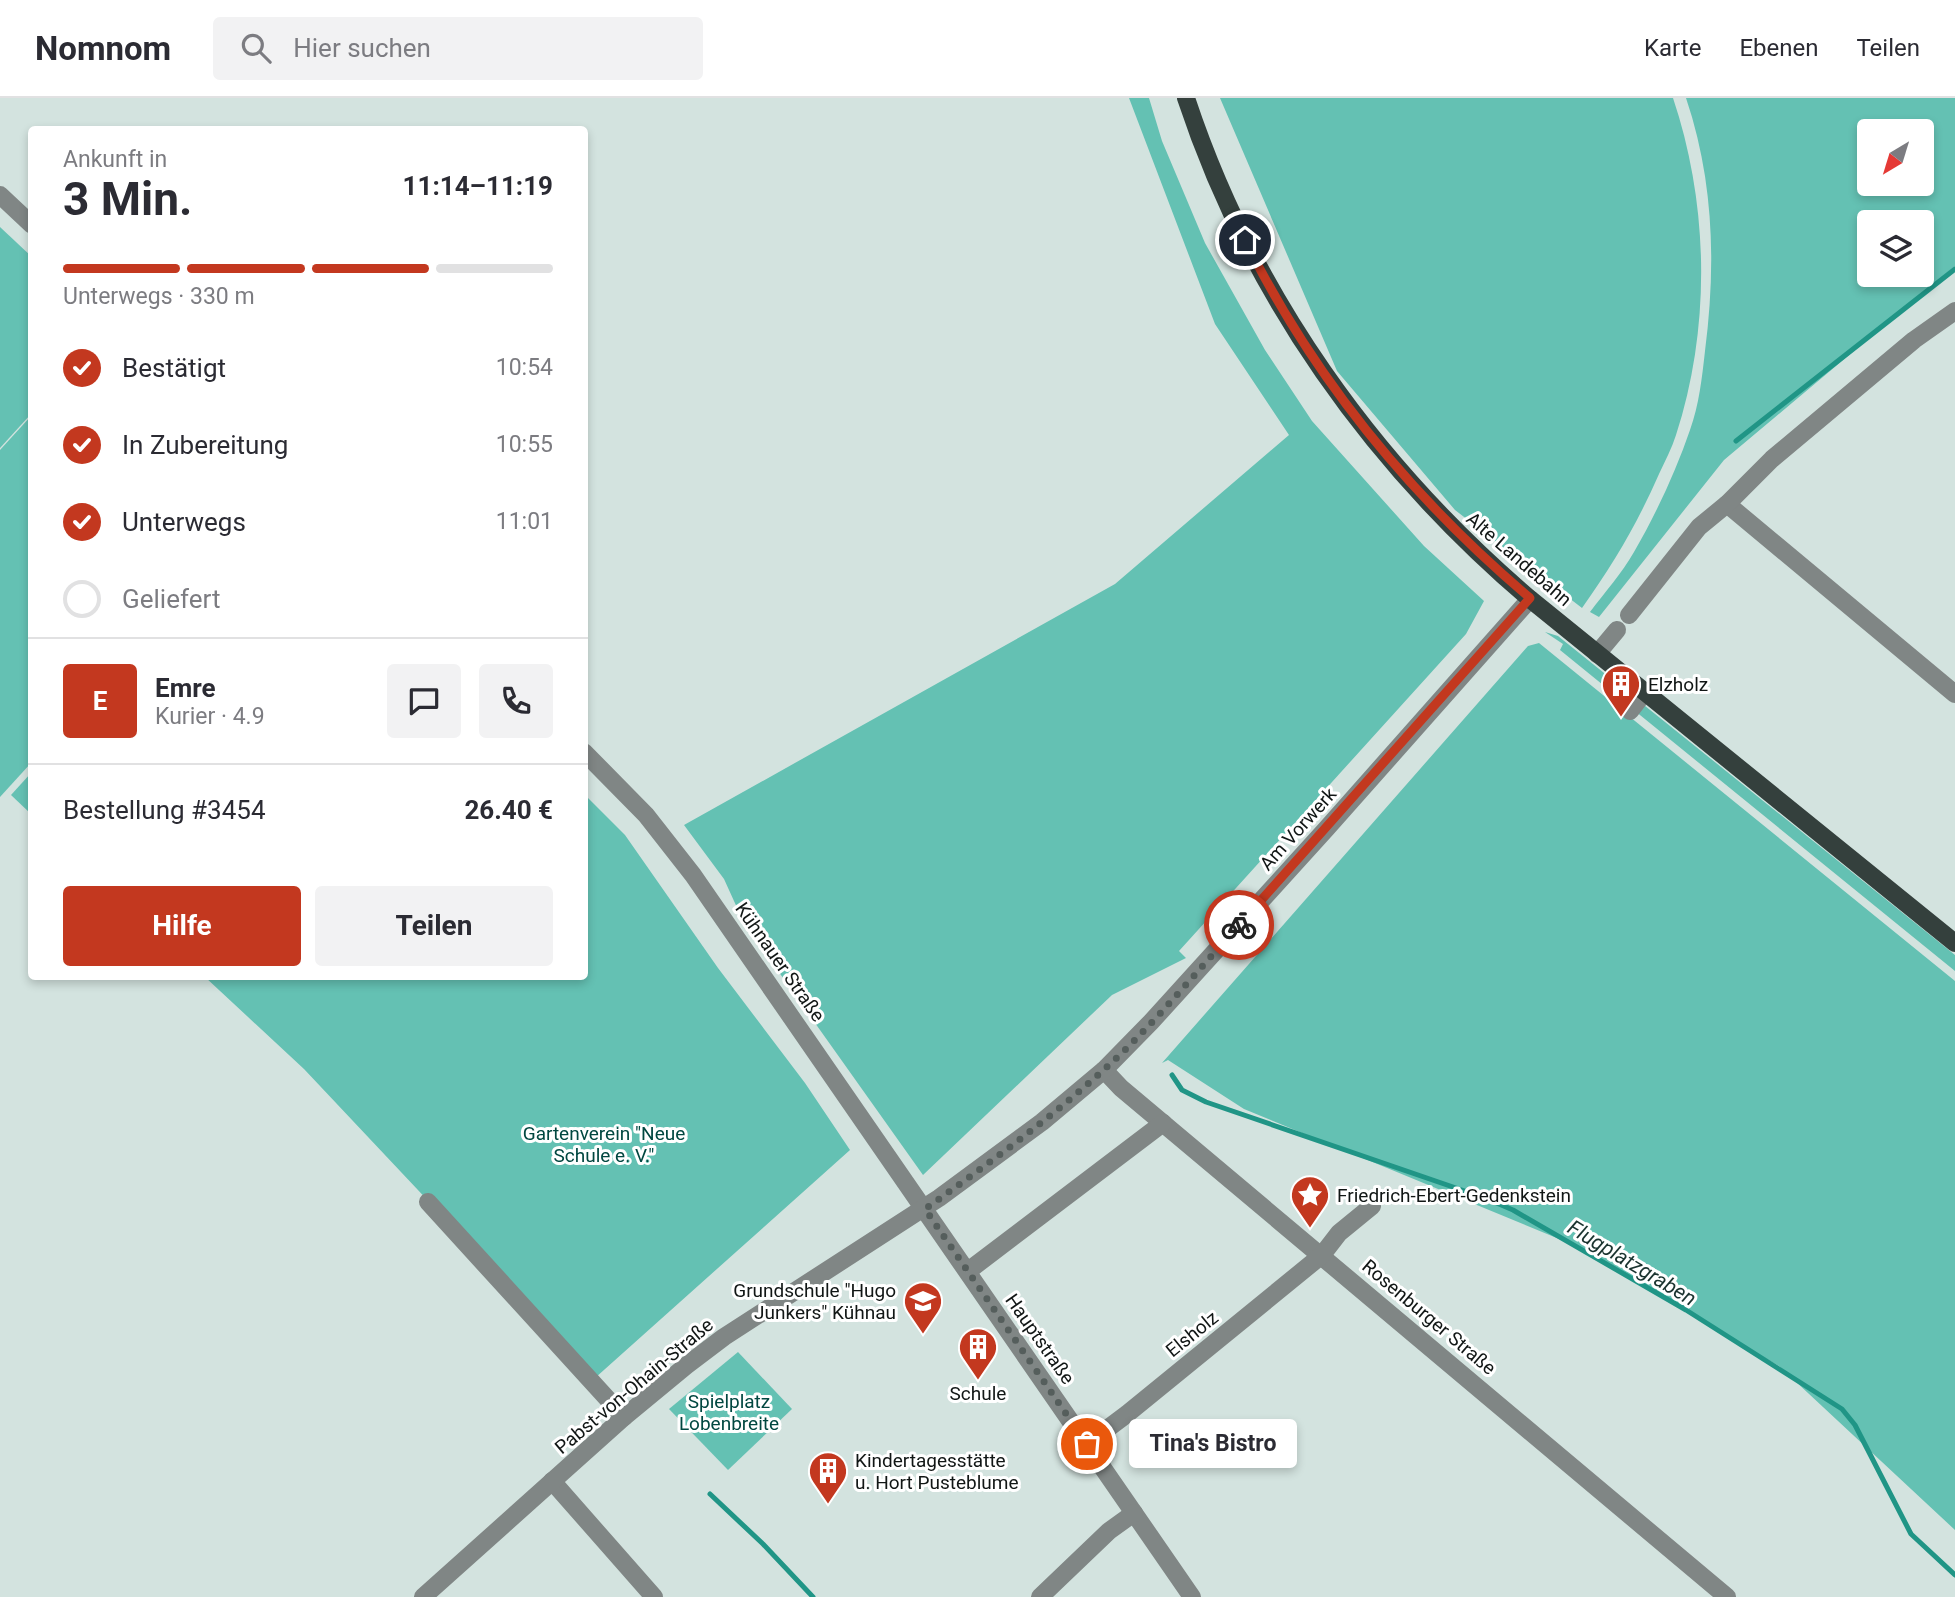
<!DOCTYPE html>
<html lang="de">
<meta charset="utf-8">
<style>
body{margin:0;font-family:Roboto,sans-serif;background:#f2f2f3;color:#2b2b33;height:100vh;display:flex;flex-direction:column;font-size:26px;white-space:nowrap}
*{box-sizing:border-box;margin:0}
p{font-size:23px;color:#7c7c81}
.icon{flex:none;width:38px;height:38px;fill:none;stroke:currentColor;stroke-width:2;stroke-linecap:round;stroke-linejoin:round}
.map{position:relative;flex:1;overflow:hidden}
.details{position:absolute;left:28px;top:28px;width:560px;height:854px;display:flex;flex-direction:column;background:#fff;border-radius:7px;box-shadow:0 4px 10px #0003}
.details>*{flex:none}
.needle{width:46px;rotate:218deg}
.fabs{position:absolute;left:1857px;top:21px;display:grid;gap:14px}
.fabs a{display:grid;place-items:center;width:77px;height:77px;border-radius:7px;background:#fff;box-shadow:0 4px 10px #0003;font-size:35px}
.pin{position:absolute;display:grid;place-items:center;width:60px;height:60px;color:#fff;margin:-30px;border:4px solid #fff;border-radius:50%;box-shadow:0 2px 7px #0007}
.courier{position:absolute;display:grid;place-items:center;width:70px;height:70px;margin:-35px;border:5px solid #c3381f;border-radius:50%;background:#fff;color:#222;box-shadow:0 2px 9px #0007}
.bubble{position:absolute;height:49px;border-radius:7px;background:#fff;box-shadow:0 4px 10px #0003;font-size:23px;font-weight:700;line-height:49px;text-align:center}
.headline em{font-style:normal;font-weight:700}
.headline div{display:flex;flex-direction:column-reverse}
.headline{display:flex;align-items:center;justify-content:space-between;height:119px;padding:0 35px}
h1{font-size:46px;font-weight:700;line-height:52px}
.bar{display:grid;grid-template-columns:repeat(4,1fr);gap:10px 7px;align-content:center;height:84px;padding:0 35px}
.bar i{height:9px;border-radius:5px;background:#e1e1e2}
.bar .active{background:#c3381f}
.bar p{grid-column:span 4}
.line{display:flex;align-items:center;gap:18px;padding:0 35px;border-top:2px solid #e1e1e2}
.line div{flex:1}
.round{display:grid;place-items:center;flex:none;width:74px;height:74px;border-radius:7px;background:#f2f2f3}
ol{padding:0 35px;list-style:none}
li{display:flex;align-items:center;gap:21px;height:77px}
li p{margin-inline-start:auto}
li .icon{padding:7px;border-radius:50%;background:#c3381f;color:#fff;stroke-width:4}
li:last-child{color:#7c7c81}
li i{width:38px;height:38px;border:4px solid #e1e1e2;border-radius:50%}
.button{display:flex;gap:14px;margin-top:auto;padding:14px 35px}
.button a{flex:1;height:80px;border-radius:7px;background:#c3381f;color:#fff;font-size:28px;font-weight:700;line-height:80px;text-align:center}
.button a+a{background:#f2f2f3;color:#2b2b33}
header{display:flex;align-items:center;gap:42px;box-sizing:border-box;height:98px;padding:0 35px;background:#fff;border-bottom:2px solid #e1e1e2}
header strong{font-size:33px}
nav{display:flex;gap:38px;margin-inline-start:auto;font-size:24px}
.search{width:490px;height:63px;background:#f2f2f3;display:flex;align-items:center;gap:18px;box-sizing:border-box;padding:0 24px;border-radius:7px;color:#7c7c81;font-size:26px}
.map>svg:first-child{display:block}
</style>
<header>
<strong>Nomnom</strong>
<div class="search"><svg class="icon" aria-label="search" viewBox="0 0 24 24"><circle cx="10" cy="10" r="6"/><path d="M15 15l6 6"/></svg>Hier suchen</div>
<nav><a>Karte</a><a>Ebenen</a><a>Teilen</a></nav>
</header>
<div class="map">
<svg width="1955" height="1499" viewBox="0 0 1955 1499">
<rect width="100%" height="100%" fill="#d3e3df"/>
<g fill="#64c1b3" fill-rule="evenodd">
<polygon points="1129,0 1149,0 1162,43 1205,145 1265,252 1312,323 1424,448 1484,503 1466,536 1179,853 1186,860 1112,897 923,1077 744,825 724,781 684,727 1115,486 1289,337 1215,226"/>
<path d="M1220,0H1673C1709,107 1711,229 1676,337C1672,350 1665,363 1659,376C1637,426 1614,465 1582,510L1455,412L1337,273Z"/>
<path d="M1686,0H1955V168L1724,362L1599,519L1590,514C1605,494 1622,475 1634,454C1656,416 1676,373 1690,332C1699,307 1702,280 1705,253C1716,167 1714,83 1686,0ZM1869,33H1922V86H1869ZM1869,124H1922V177H1869Z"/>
<polygon points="0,129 32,159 31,316 0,350"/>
<polygon points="31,318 31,665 0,699 0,352"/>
<polygon points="1545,534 1558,538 1955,857 1955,873 1560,552 1563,546"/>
<polygon points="1539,545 1955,883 1955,1432 1779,1268 1564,1143 1244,1011 1168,962 1162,965 1528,548"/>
<polygon points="31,675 31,716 11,697"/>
<polygon points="585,697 625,737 718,870 805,985 850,1052 595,1280 304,971 205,879 584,878"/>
<polygon points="738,1254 792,1311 728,1372 669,1311"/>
</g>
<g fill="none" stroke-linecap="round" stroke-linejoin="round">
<g stroke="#209586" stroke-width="5">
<polyline points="1736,343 1955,171"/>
<polyline points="1172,977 1182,992 1206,1004 1485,1100 1513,1112 1686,1212 1842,1311 1855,1327 1911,1436 1955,1477"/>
<polyline points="710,1396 763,1446 813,1499"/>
</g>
<g stroke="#808685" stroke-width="18">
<polyline points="0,97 32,127"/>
<polyline points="1727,406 1955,596"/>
<polyline points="1629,517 1699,429 1727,406 1772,361 1914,242 1955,213"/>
<polyline points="1597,556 1617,532"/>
<polyline points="1630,613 1644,595"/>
<polyline points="584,654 646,717 693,777 1192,1499"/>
<polyline points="1104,972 1121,990 1727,1499"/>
<polyline points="428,1104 624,1319"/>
<polyline points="968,1173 1163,1025"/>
<polyline points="1087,1346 1127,1316 1322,1157 1339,1135 1372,1108"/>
<polyline points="552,1383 654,1499"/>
<polyline points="423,1499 624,1319 687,1267 724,1239 939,1100 1042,1024 1104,972 1151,924 1327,730 1530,501"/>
<polyline points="1040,1499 1109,1433 1134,1415"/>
</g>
<path stroke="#34403d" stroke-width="18" d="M1186,0C1251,197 1373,367 1530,501L1955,845"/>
</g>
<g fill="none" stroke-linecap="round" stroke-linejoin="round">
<path stroke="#555e5c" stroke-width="7" stroke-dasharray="0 12.6" d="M1087,1346L925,1111C995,1061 1065,1010 1127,950C1166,911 1202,868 1239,827"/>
<path stroke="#c3381f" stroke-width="9" d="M1239,827L1530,500C1412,400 1314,281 1245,142"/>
</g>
<defs>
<g id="building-pin" transform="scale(2.0125)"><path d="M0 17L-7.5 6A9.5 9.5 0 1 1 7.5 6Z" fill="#c3381f" stroke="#fff"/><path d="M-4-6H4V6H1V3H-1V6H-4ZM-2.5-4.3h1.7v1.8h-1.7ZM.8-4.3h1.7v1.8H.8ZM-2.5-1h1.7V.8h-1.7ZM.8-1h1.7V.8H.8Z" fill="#fff"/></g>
<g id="sight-pin" transform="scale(2.0125)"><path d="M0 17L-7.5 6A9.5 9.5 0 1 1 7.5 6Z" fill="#c3381f" stroke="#fff"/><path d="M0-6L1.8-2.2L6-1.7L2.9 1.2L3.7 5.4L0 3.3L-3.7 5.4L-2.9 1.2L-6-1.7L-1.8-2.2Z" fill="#fff"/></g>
<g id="school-pin" transform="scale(2.0125)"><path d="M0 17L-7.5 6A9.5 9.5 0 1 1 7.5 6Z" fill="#c3381f" stroke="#fff"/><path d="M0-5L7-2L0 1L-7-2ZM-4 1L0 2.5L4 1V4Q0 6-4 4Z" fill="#fff"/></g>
</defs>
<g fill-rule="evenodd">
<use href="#building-pin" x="1621" y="586"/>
<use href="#sight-pin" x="1310" y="1097"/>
<use href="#school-pin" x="923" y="1203"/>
<use href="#building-pin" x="978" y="1249"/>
<use href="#building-pin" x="828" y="1373"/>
</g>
<g text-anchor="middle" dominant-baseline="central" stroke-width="6" stroke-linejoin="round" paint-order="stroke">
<g font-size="19" fill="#111615" stroke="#fff">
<text transform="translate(1519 461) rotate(41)">Alte Landebahn</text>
<text transform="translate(1298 731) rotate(-48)">Am Vorwerk</text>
<text transform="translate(780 864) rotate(55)">Kühnauer Straße</text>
<text transform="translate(1429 1219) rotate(40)">Rosenburger Straße</text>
<text transform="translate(1192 1236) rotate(-39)">Elsholz</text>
<text transform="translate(1040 1241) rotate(55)">Hauptstraße</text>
<text transform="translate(634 1288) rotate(-40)">Pabst-von-Ohain-Straße</text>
</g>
<g font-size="19" fill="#111615" stroke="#fff" text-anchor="start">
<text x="1648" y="586">Elzholz</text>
<text x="1337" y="1097">Friedrich-Ebert-Gedenkstein</text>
<text x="896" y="1192" text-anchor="end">Grundschule "Hugo<tspan x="896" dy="22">Junkers" Kühnau</tspan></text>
<text x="978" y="1295" text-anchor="middle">Schule</text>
<text x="855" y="1362">Kindertagesstätte<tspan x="855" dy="22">u. Hort Pusteblume</tspan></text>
</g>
<g font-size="19" fill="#014740" stroke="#fff">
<text x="604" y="1035">Gartenverein "Neue<tspan x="604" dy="22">Schule e. V."</tspan></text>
<text x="729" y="1303">Spielplatz<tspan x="729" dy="22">Lobenbreite</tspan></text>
</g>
<g font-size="21" font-style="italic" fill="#1a332f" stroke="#fff">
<text transform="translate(1632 1165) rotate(31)">Flugplatzgraben</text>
</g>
</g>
</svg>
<div class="fabs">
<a><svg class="needle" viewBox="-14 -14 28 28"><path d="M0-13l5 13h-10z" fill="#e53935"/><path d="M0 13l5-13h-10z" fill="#7c7c81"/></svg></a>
<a><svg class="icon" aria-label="layers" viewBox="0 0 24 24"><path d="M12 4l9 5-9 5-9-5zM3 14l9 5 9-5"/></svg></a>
</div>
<div class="pin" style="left:1087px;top:1346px;background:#ea580c"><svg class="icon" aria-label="bag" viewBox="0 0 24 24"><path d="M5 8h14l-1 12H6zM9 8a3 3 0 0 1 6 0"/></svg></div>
<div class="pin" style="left:1245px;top:142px;background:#1f2937"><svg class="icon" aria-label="home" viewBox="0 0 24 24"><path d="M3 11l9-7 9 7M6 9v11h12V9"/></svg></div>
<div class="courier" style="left:1239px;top:827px"><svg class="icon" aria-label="bike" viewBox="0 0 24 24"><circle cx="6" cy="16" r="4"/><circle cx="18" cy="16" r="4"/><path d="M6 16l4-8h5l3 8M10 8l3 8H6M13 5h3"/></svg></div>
<div class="bubble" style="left:1129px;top:1321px;width:168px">Tina's Bistro</div>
<section class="details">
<div class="headline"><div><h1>3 Min.</h1><p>Ankunft in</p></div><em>11:14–11:19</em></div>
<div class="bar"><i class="active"></i><i class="active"></i><i class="active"></i><i></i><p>Unterwegs · 330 m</p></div>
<ol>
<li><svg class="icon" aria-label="check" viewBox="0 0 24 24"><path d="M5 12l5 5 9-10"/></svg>Bestätigt<p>10:54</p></li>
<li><svg class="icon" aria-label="check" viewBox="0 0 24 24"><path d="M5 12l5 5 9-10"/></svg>In Zubereitung<p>10:55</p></li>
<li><svg class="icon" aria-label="check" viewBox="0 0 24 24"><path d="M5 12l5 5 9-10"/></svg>Unterwegs<p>11:01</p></li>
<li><i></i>Geliefert</li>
</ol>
<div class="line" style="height:126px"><b class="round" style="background:#c3381f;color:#fff">E</b><div><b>Emre</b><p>Kurier · 4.9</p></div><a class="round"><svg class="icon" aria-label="chat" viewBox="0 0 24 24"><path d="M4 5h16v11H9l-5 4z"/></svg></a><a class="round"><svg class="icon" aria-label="phone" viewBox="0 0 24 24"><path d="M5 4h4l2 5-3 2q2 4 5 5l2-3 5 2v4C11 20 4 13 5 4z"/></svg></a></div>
<div class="line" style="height:91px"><div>Bestellung #3454</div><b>26.40 €</b></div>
<div class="button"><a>Hilfe</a><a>Teilen</a></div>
</section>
</div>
